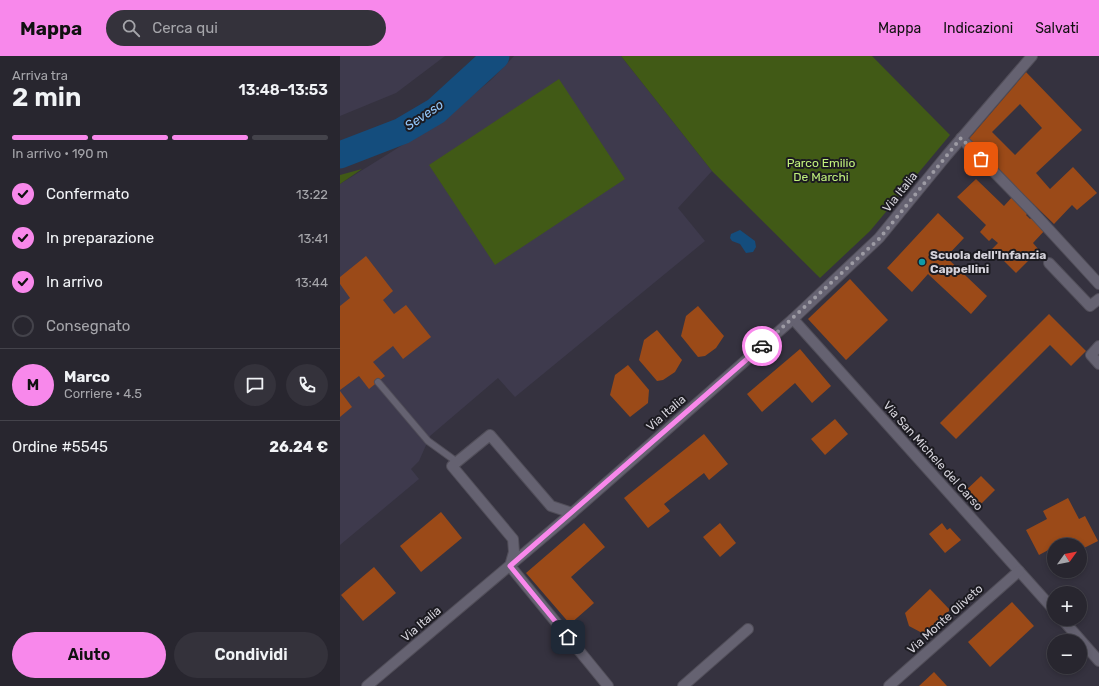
<!DOCTYPE html>
<html lang="it">
<meta charset="utf-8">
<style>
body{margin:0;font-family:Rubik,sans-serif;background:#34323b;color:#f1f3f6;height:100vh;display:flex;flex-direction:column;font-size:15px;white-space:nowrap}
*{box-sizing:border-box;margin:0}
p{font-size:13px;color:#a5a5aa}
.icon{flex:none;width:22px;height:22px;fill:none;stroke:currentColor;stroke-width:2;stroke-linecap:round;stroke-linejoin:round}
.map{position:relative;flex:1;overflow:hidden}
.side{display:flex;flex-direction:column;background:#28262f;width:340px}
.side>*{flex:none}
.needle{width:26px;rotate:57deg}
.controls{position:absolute;left:707px;top:482px;display:grid;gap:8px}
.controls a{display:grid;place-items:center;width:40px;height:40px;border-radius:50%;background:#28262f;box-shadow:0 2px 6px #0003,0 0 0 1px #44434b;font-size:20px}
.pin{position:absolute;display:grid;place-items:center;width:34px;height:34px;color:#fff;margin:-17px;border-radius:8px;box-shadow:0 2px 6px #0006}
.courier{position:absolute;display:grid;place-items:center;width:40px;height:40px;margin:-20px;border:3px solid #f888eb;border-radius:50%;background:#fff;color:#222;box-shadow:0 1px 5px #0007}
.overview em{font-style:normal;font-weight:600}
.overview div{display:flex;flex-direction:column-reverse}
.overview{display:flex;align-items:center;justify-content:space-between;height:68px;padding:0 12px}
h1{font-size:26px;font-weight:600;line-height:30px}
.bar{display:grid;grid-template-columns:repeat(4,1fr);gap:6px 4px;align-content:center;height:48px;padding:0 12px}
.bar i{height:5px;border-radius:3px;background:#44434b}
.bar .active{background:#f888eb}
.bar p{grid-column:span 4}
.line{display:flex;align-items:center;gap:10px;padding:0 12px;border-top:1px solid #44434b}
.line div{flex:1}
.round{display:grid;place-items:center;flex:none;width:42px;height:42px;border-radius:21px;background:#34323b}
ol{padding:0 12px;list-style:none}
li{display:flex;align-items:center;gap:12px;height:44px}
li p{margin-inline-start:auto}
li .icon{padding:4px;border-radius:50%;background:#f888eb;color:#111;stroke-width:4}
li:last-child{color:#a5a5aa}
li i{width:22px;height:22px;border:2px solid #44434b;border-radius:50%}
.cta{display:flex;gap:8px;margin-top:auto;padding:8px 12px}
.cta a{flex:1;height:46px;border-radius:24px;background:#f888eb;color:#111;font-size:16px;font-weight:600;line-height:46px;text-align:center}
.cta a+a{background:#34323b;color:#f1f3f6}
header{display:flex;align-items:center;gap:24px;box-sizing:border-box;height:56px;padding:0 20px;background:#f888eb;color:#111}
header strong{font-size:19px}
nav{display:flex;gap:22px;margin-inline-start:auto;font-size:14px}
.search{width:280px;height:36px;background:#34323b;display:flex;align-items:center;gap:10px;box-sizing:border-box;padding:0 14px;border-radius:22px;color:#a5a5aa;font-size:15px}
main{display:flex;flex:1;min-height:0}
.map>svg:first-child{display:block}
</style>
<header>
<strong>Mappa</strong>
<div class="search"><svg class="icon" aria-label="search" viewBox="0 0 24 24"><circle cx="10" cy="10" r="6"/><path d="M15 15l6 6"/></svg>Cerca qui</div>
<nav><a>Mappa</a><a>Indicazioni</a><a>Salvati</a></nav>
</header>
<main>
<section class="side">
<div class="overview"><div><h1>2 min</h1><p>Arriva tra</p></div><em>13:48–13:53</em></div>
<div class="bar"><i class="active"></i><i class="active"></i><i class="active"></i><i></i><p>In arrivo · 190 m</p></div>
<ol>
<li><svg class="icon" aria-label="check" viewBox="0 0 24 24"><path d="M5 12l5 5 9-10"/></svg>Confermato<p>13:22</p></li>
<li><svg class="icon" aria-label="check" viewBox="0 0 24 24"><path d="M5 12l5 5 9-10"/></svg>In preparazione<p>13:41</p></li>
<li><svg class="icon" aria-label="check" viewBox="0 0 24 24"><path d="M5 12l5 5 9-10"/></svg>In arrivo<p>13:44</p></li>
<li><i></i>Consegnato</li>
</ol>
<div class="line" style="height:72px"><b class="round" style="background:#f888eb;color:#111">M</b><div><b>Marco</b><p>Corriere · 4.5</p></div><a class="round"><svg class="icon" aria-label="chat" viewBox="0 0 24 24"><path d="M4 5h16v11H9l-5 4z"/></svg></a><a class="round"><svg class="icon" aria-label="phone" viewBox="0 0 24 24"><path d="M5 4h4l2 5-3 2q2 4 5 5l2-3 5 2v4C11 20 4 13 5 4z"/></svg></a></div>
<div class="line" style="height:52px"><div>Ordine #5545</div><b>26.24 €</b></div>
<div class="cta"><a>Aiuto</a><a>Condividi</a></div>
</section>
<div class="map">
<svg width="759" height="630" viewBox="0 0 759 630">
<rect width="100%" height="100%" fill="#35323f"/>
<g fill="#3e3a4d">
<polygon points="0,0 105,0 56,37 0,60"/>
<polygon points="174,0 281,0 372,115 338,152 365,185 175,341 158,322 90,380 79,405 71,413 79,423 0,489 0,128 101,65 151,24"/>
</g>
<g fill="#415a16">
<polygon points="281,0 532,0 610,79 530,175 480,222 372,115"/>
<polygon points="219,23 285,123 155,209 89,109"/>
<polygon points="22,113 0,128 0,119"/>
</g>
<polygon fill="#144d7d" points="400,174 415,185 416,191 413,196 406,197 400,188 392,185 390,182 391,178"/>
<g fill="none" stroke-linecap="round" stroke-linejoin="round">
<polyline stroke="#144d7d" stroke-width="27" points="0,99 62,75 96,55 156,0"/>
</g>
<g fill="#9b4a18" fill-rule="evenodd">
<path d="M686,16L742,74L696,117L710,133L733,111L757,137L737,154L732,149L714,168L628,84ZM680,48L702,72L675,99L652,76Z"/>
<polygon points="636,123 664,150 673,140 689,156 686,159 690,163 693,160 706,173 693,187 699,194 676,217 652,193 658,187 652,182 649,185 640,176 646,169 617,141"/>
<polygon points="598,157 624,182 606,201 647,240 631,258 588,218 572,236 547,212"/>
<polygon points="26,200 53,235 43,244 54,258 66,249 91,281 63,303 53,290 33,306 45,320 29,333 19,320 0,334 0,250 10,242 0,228 0,221"/>
<polygon points="510,223 548,264 506,304 468,263"/>
<polygon points="358,250 384,280 376,292 365,300 358,301 341,280 346,260"/>
<polygon points="709,258 746,295 731,310 710,289 616,383 600,367"/>
<polygon points="317,274 342,304 335,316 323,324 317,325 299,304 304,284"/>
<polygon points="460,293 491,330 472,347 455,327 422,356 407,338"/>
<polygon points="288,309 309,334 308,347 290,361 270,339 275,319"/>
<polygon points="0,335 12,351 0,361"/>
<polygon points="495,363 508,378 485,399 471,383"/>
<polygon points="364,378 388,408 369,424 364,417 324,448 330,455 308,472 284,442"/>
<polygon points="641,420 655,434 636,453 622,438"/>
<polygon points="728,442 739,463 745,460 758,485 740,494 740,489 727,489 725,485 714,489 714,491 699,499 686,474 707,463 703,455"/>
<polygon points="101,456 122,482 81,516 60,490"/>
<polygon points="244,467 265,491 231,521 254,547 230,568 186,517"/>
<polygon points="380,467 396,487 380,501 363,481"/>
<polygon points="602,467 607,474 610,472 621,484 605,497 589,478"/>
<polygon points="34,511 56,537 23,565 1,539"/>
<polygon points="590,533 610,554 584,578 569,570 565,557"/>
<polygon points="672,546 694,570 650,611 628,586"/>
<polygon points="594,616 607,630 579,630"/>
</g>
<g fill="none" stroke-linecap="round" stroke-linejoin="round">
<g stroke="#514e59" stroke-width="8">
<polyline id="service" points="38,326 88,385 117,406"/>
</g>
<g stroke="#514e59" stroke-width="12">
<g id="minor">
<polyline points="621,82 691,154 759,228"/>
<polyline points="709,207 750,250 759,243"/>
<polyline points="453,263 714,554"/>
<polyline points="759,290 751,299 759,308"/>
<polyline points="232,457 211,450 150,379 112,410 173,483 174,496 170,510 268,630"/>
<polyline points="722,563 759,605"/>
<polyline points="27,630 232,457 453,263 539,182 607,99 692,0"/>
<polyline points="343,630 408,573"/>
<polyline points="549,630 679,515"/>
</g>
</g>
<use href="#service" stroke="#656271" stroke-width="6"/>
<use href="#minor" stroke="#656271" stroke-width="10"/>
</g>
<g fill="none" stroke-linecap="round" stroke-linejoin="round">
<polyline stroke="#9d9ba4" stroke-width="4" stroke-dasharray="0 7.2" points="422,290 540,182 621,82 641,103"/>
<polyline stroke="#f888eb" stroke-width="5" points="228,581 170,510 422,290"/>
</g>
<circle fill="#0f9aa8" stroke="#1c1b21" stroke-width="1.5" cx="582" cy="206" r="4"/>
<g text-anchor="middle" dominant-baseline="central" stroke-width="4" stroke-linejoin="round" paint-order="stroke">
<g font-size="12" fill="#c0f07c" stroke="#1c1b21">
<text x="481" y="107">Parco Emilio<tspan x="481" dy="14">De Marchi</tspan></text>
</g>
<g font-size="12" fill="#d5d3db" stroke="#1c1b21">
<text transform="translate(560 136) rotate(-51)">Via Italia</text>
<text transform="translate(326 357) rotate(-41)">Via Italia</text>
<text transform="translate(593 400) rotate(48)">Via San Michele del Carso</text>
<text transform="translate(605 563) rotate(-42)">Via Monte Oliveto</text>
<text transform="translate(81 568) rotate(-40)">Via Italia</text>
</g>
<g font-size="12" font-weight="bold" fill="#d5d3db" stroke="#1c1b21" text-anchor="start">
<text x="590" y="199">Scuola dell'Infanzia<tspan x="590" dy="14">Cappellini</tspan></text>
</g>
<g font-size="13" font-style="italic" fill="#94c9fd" stroke="#1c1b21">
<text transform="translate(84 59) rotate(-34)">Seveso</text>
</g>
</g>
</svg>
<div class="controls">
<a><svg class="needle" viewBox="-14 -14 28 28"><path d="M0-13l5 13h-10z" fill="#e53935"/><path d="M0 13l5-13h-10z" fill="#a5a5aa"/></svg></a>
<a>+</a>
<a>−</a>
</div>
<div class="pin" style="left:641px;top:103px;background:#ea580c"><svg class="icon" aria-label="bag" viewBox="0 0 24 24"><path d="M5 8h14l-1 12H6zM9 8a3 3 0 0 1 6 0"/></svg></div>
<div class="pin" style="left:228px;top:581px;background:#1f2937"><svg class="icon" aria-label="home" viewBox="0 0 24 24"><path d="M3 11l9-7 9 7M6 9v11h12V9"/></svg></div>
<div class="courier" style="left:422px;top:290px"><svg class="icon" aria-label="car" viewBox="0 0 24 24"><path d="M5 17H2v-5l4-1 3-4h7l3 4 3 1v5h-3M9 17h6M6 11h13"/><circle cx="7" cy="17" r="2"/><circle cx="17" cy="17" r="2"/></svg></div>
</div>
</main>
